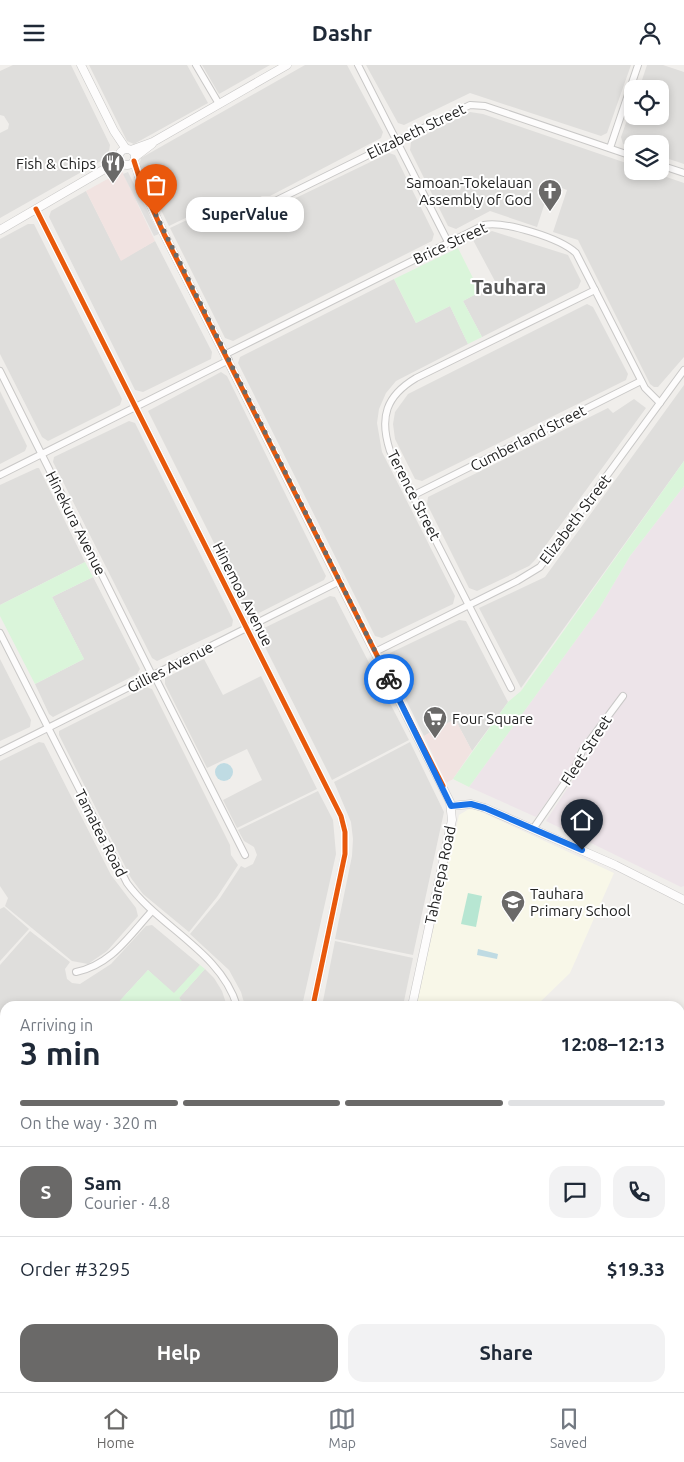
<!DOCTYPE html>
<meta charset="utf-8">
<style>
body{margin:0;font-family:Ubuntu,sans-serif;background:#f2f2f3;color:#1f2937;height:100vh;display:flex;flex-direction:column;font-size:19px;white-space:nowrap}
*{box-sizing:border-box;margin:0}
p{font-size:16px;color:#747a83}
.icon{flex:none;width:28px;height:28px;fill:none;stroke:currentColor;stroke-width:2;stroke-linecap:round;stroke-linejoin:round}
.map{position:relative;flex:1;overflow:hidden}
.details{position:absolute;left:0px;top:936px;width:685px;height:391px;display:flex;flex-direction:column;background:#fff;border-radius:15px 15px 0 0;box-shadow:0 2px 8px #0003}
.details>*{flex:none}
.buttons{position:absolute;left:624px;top:15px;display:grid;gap:10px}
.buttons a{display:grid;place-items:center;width:45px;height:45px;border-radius:10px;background:#fff;box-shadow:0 2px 8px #0003;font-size:25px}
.pin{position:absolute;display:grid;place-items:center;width:42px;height:42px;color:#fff;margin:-51px -21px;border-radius:50% 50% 50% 0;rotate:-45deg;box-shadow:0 0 5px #0007}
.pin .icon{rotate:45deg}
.courier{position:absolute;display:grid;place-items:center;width:50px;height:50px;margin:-25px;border:4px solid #1a73e8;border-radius:50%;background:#fff;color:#222;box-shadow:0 1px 6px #0007}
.bubble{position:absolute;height:35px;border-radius:15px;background:#fff;box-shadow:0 2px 8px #0003;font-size:16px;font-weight:600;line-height:35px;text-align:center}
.summary em{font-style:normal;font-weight:600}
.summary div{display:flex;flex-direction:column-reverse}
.summary{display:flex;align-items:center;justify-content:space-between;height:85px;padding:0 20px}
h1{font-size:32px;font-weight:600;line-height:38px}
.bar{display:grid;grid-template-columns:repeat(4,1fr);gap:8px 5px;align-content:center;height:60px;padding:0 20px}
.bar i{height:6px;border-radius:4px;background:#e0e1e3}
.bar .on{background:#6a6968}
.bar p{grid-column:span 4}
.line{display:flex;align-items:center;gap:12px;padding:0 20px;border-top:1px solid #e0e1e3}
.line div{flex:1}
.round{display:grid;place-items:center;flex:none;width:52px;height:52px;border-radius:15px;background:#f2f2f3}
.action{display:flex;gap:10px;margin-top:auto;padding:10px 20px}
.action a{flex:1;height:58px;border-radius:15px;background:#6a6968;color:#fff;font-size:20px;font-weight:600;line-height:58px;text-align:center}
.action a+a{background:#f2f2f3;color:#1f2937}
header{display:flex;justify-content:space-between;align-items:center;height:65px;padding:0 20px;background:#fff;font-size:22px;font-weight:600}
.tabs{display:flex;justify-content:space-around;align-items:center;height:70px;border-top:1px solid #e0e1e3;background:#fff;font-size:14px;color:#747a83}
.tabs a{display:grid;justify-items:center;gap:2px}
.tabs .on{color:#6a6968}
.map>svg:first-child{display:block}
</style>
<header><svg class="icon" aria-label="menu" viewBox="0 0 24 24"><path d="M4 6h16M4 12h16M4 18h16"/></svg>Dashr<svg class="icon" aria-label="person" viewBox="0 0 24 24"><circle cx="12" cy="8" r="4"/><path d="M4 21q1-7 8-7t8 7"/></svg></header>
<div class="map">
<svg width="684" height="1327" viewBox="0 0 684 1327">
<rect width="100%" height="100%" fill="#f0eeeb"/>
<g fill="#dfdedc">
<polygon points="13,0 71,0 110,80 108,92 0,153 0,68 8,64 9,59 4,51 0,50 0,6"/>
<polygon points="89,0 187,0 208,38 134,79 127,76"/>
<polygon points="202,0 270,0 219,29"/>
<polygon points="305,0 347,0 383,67 381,73 270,131 262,131 254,136 253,144 204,144 169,161 139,101 141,93"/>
<polygon points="366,0 631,0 607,68 601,71 470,28 404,60 398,58"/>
<polygon points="647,0 663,0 684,7 684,99 660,91 660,79 632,79 632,82 623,79 621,72 632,41 632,51 660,51 660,24 639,24"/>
<polygon points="470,47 483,49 632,100 632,106 649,106 684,118 684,292 658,322 654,322 650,319 578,175 553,167 567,125 551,119 537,162 490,146 456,164 448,161 410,85 411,77"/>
<polygon points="389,88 395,90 434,169 432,176 233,276 225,273 170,163 206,146 253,146 256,151 263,152 275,143"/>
<polygon points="86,126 121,195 155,176 212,287 211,294 143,327 135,325 49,152 51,146"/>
<polygon points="28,159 34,159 122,334 120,340 48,376 42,372 0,289 0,174"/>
<polygon points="492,166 568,190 581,216 578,223 482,272 463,236 496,218 473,175"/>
<polygon points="394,214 416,258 450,241 468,279 396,316 386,328 379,344 377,358 382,387 455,531 453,539 382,573 375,571 238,298 240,292"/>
<polygon points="587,239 593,242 628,309 626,315 422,416 415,414 395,374 393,359 395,347 408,329"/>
<polygon points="221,307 227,311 326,511 324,515 255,550 249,548 148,346"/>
<polygon points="684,320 684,396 521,623 479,543 545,512"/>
<polygon points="0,326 27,381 25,386 0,399"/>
<polygon points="634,334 646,343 535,495 529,501 477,526 469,523 427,439 428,432 608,343 613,348"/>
<polygon points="129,356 135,358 233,555 232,561 157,596 152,593 53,397 54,392"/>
<polygon points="37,403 39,403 85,497 0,540 0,420"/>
<polygon points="93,512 140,604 137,609 53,652 49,649 35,619 84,594 52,532"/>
<polygon points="330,531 335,532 409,675 332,715 259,570 260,565"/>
<polygon points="459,555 466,556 508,637 472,686 455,654 424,671 387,597 390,588"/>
<polygon points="0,594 31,655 30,662 0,676"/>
<polygon points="204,594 223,630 261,611 317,724 237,763 223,735 262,715 247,684 207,703 165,619 165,613"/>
<polygon points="146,622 152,624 230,780 231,790 238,800 217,832 189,867 143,829 131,813 59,670 59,666"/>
<polygon points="39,677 44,678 111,810 136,843 138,851 107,886 88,899 72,896 5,841 8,833 0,821 0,696"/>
<polygon points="410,677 444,747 413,890 335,874 352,791 353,774 351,757 334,717"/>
<polygon points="318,726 333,755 336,789 302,941 245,941 241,927 229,905 190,869 220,833 241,801 245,803 253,799 257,790 254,782 244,776 238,765"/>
<polygon points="4,842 29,864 0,896 0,844"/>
<polygon points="152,860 200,900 174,929 148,905 115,941 5,941 5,977 0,973 0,900 30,866 70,897 65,904 67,914 72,918 80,919 111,899 146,861"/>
<polygon points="335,876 413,893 403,941 322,941"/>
<polygon points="205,904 214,913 222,926 227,941 186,941 179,933"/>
<polygon points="0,990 5,994 5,1120 0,1117"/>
<polygon points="0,1138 5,1140 5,1184 0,1186"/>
<polygon points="0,1224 5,1234 5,1322 49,1323 51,1327 0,1327"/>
<polygon points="168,1323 170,1327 71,1327 69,1323"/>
<polygon points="186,1323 263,1323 254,1327 188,1327"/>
</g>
<g fill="#f1e3e1">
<polygon points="122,106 155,176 121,196 86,126"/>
<polygon points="455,654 472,686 453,714 446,718 424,671"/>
</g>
<polygon fill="#ede4e9" points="684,421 684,821 681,822 546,756 582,701 586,687 627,631 622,627 578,684 572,701 536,752 469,722 600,542 630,491"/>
<g fill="#f8f7e8">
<polygon points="469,744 477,745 614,808 570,908 536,941 416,941 459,750"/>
<polygon points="263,1322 430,1322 432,1327 254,1327"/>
<polygon points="571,1322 647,1323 653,1327 564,1327"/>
</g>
<g fill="#daf5da">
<polygon points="458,183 480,227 463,236 482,272 468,279 450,241 416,258 394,214"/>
<polygon points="684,396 684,421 630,491 600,542 469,722 453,714 508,637 521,626"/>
<polygon points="85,497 93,512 52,532 84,594 35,619 0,551 0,540"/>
<polygon points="200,900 205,904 179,933 186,941 115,941 148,905 174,928"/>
<polygon points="680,977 684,978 684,1327 653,1327 647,1323 680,1322"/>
<polygon points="0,1117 5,1120 5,1140 0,1138"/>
<polygon points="435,1322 533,1322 537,1327 432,1327 431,1325"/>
</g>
<g fill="#b7e6d2">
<polygon points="468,828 482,831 476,862 461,859"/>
<polygon points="598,1323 598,1322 625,1323 624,1327 597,1327"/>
</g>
<polygon fill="#e0dfde" points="128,107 159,169 154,171 123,109"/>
<g fill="#bfdbe3">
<circle cx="224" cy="707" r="9"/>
<polygon points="478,884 498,889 497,894 477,890"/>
</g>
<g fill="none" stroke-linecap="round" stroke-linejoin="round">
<g stroke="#c9c8c7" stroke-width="8">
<g id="minor">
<polyline points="196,0 219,39"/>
<polyline points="358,0 448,177"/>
<polyline points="610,83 638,0"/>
<polyline points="660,100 684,108"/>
<polyline points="263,142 470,40 485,41 632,91"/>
<polyline points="36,144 341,751 345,767 345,789 313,941"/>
<path d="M226,289L484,160C505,156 560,173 576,188L645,323L660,338"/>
<polyline points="0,306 152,610"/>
<polyline points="0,410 229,295"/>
<polyline points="414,430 641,316"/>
<path d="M0,568L127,818C159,862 221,887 237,941"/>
<polyline points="375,587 517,516 540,502 684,305"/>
<polyline points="154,610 245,790"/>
<path d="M511,623L390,386C379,352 386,331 416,313L595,225"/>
<polyline points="0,687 340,516"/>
<polyline points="533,764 575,703 582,686 623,631"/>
<path d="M76,907C111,900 129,871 152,846"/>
<polyline points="0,982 5,986"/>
<polyline points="0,1199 5,1209"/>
<polyline points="59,1322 61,1327"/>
<polyline points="178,1322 180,1327"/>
</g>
</g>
<g stroke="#c9c8c7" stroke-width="9">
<g id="tertiary">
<polyline points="81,0 114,66 126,84"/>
<circle cx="127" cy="92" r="8"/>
<polyline points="131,85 153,77 287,0"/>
<polyline points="135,92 152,79"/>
<polyline points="134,96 142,121 164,169 450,737 452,755 412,941"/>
<polyline points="0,165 103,105 119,92"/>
<polyline points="451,741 471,739 485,743 615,800 684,835"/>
<polyline points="0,1197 5,1195"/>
<polyline points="548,1322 552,1327"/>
</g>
</g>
<use href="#minor" stroke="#fdfcfc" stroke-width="6"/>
<use href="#tertiary" stroke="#fdfcfc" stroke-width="8"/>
<g stroke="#fff" stroke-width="8">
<g id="cycleway">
<polyline points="134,96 142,121 164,169 443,721"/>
<polyline points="36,144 341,751 345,767 345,789 313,941"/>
</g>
</g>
<use href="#cycleway" stroke="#e8590c" stroke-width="5"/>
</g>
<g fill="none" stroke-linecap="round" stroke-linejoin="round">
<polyline stroke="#6a6968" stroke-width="5" stroke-dasharray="0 9" points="156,150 389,614"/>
<polyline stroke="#1a73e8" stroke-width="6" points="389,614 451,741 471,739 485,743 582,785"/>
</g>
<defs>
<g id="restaurant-pin" transform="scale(1.25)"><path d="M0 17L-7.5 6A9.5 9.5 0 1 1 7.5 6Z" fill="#6a6968" stroke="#fff"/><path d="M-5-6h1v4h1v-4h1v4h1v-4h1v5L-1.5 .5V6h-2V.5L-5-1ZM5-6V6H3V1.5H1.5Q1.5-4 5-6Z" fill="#fff"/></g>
<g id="church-pin" transform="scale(1.25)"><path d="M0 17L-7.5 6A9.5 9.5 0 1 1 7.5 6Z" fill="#6a6968" stroke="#fff"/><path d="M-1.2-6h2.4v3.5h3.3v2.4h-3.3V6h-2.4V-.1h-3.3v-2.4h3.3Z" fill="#fff"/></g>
<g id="supermarket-pin" transform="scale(1.25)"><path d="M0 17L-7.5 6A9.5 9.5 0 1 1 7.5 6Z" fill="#6a6968" stroke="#fff"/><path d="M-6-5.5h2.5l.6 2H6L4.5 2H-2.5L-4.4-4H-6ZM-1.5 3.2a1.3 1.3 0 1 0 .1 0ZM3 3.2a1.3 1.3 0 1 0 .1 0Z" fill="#fff"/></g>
<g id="school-pin" transform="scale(1.25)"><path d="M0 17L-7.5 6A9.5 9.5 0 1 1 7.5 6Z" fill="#6a6968" stroke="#fff"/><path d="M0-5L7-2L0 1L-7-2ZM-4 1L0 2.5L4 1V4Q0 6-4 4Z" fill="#fff"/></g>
</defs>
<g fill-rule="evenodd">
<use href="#restaurant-pin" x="113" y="98"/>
<use href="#church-pin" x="550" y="126"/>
<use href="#supermarket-pin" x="435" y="653"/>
<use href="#school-pin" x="513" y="837"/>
</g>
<g text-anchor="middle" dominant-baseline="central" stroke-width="4" stroke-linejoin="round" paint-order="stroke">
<g font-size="15" fill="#222" stroke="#fff">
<text transform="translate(416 66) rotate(-26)">Elizabeth Street</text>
<text transform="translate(450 178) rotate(-25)">Brice Street</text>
<text transform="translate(528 373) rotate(-27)">Cumberland Street</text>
<text transform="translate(414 430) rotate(63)">Terence Street</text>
<text transform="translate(575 454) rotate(-53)">Elizabeth Street</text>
<text transform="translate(76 458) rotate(63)">Hinekura Avenue</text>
<text transform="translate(243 529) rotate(63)">Hinemoa Avenue</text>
<text transform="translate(170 602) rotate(-27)">Gillies Avenue</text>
<text transform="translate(586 685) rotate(-57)">Fleet Street</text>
<text transform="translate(101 768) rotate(63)">Tamatea Road</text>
<text transform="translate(440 810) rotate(-78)">Taharepa Road</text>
</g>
<g font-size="15" fill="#222" stroke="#fff" text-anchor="end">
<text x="96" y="98">Fish &amp; Chips</text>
<text x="532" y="117">Samoan-Tokelauan<tspan x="532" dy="17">Assembly of God</tspan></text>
<text x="452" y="653" text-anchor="start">Four Square</text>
<text x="530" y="828" text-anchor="start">Tauhara<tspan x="530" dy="17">Primary School</tspan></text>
</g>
<g font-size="20" font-weight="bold" fill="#555" stroke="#fff">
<text x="509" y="221">Tauhara</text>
</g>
</g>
</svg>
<div class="buttons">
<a><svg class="icon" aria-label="locate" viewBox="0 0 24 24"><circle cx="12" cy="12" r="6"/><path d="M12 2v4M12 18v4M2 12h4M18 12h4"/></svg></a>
<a><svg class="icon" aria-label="layers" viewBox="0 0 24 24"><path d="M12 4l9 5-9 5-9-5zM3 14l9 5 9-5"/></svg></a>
</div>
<div class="pin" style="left:156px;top:150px;background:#ea580c"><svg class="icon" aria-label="bag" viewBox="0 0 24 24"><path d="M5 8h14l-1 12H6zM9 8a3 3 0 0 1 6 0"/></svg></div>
<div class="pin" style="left:582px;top:785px;background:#1f2937"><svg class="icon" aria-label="home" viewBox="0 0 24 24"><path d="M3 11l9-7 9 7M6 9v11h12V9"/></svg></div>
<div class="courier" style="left:389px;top:614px"><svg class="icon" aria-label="bike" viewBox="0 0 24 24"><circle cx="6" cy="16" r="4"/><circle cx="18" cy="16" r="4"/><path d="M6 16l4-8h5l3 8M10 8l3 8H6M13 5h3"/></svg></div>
<div class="bubble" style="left:186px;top:132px;width:118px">SuperValue</div>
<section class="details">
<div class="summary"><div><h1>3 min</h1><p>Arriving in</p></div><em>12:08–12:13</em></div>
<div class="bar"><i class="on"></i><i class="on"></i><i class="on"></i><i></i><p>On the way · 320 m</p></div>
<div class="line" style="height:90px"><b class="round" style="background:#6a6968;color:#fff">S</b><div><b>Sam</b><p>Courier · 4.8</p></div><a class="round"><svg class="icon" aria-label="chat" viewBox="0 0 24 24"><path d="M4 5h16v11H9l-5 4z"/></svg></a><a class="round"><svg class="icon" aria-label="phone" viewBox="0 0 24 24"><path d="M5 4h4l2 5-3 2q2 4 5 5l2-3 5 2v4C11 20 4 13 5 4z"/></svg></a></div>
<div class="line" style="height:65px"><div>Order #3295</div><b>$19.33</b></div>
<div class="action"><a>Help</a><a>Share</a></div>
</section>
</div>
<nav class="tabs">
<a class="on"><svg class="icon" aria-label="home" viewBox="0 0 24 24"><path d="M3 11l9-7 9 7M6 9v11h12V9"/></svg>Home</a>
<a><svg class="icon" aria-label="map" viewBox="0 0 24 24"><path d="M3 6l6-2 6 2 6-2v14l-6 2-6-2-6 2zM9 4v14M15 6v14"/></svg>Map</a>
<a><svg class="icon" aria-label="saved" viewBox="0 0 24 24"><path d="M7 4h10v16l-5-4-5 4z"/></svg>Saved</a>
</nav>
